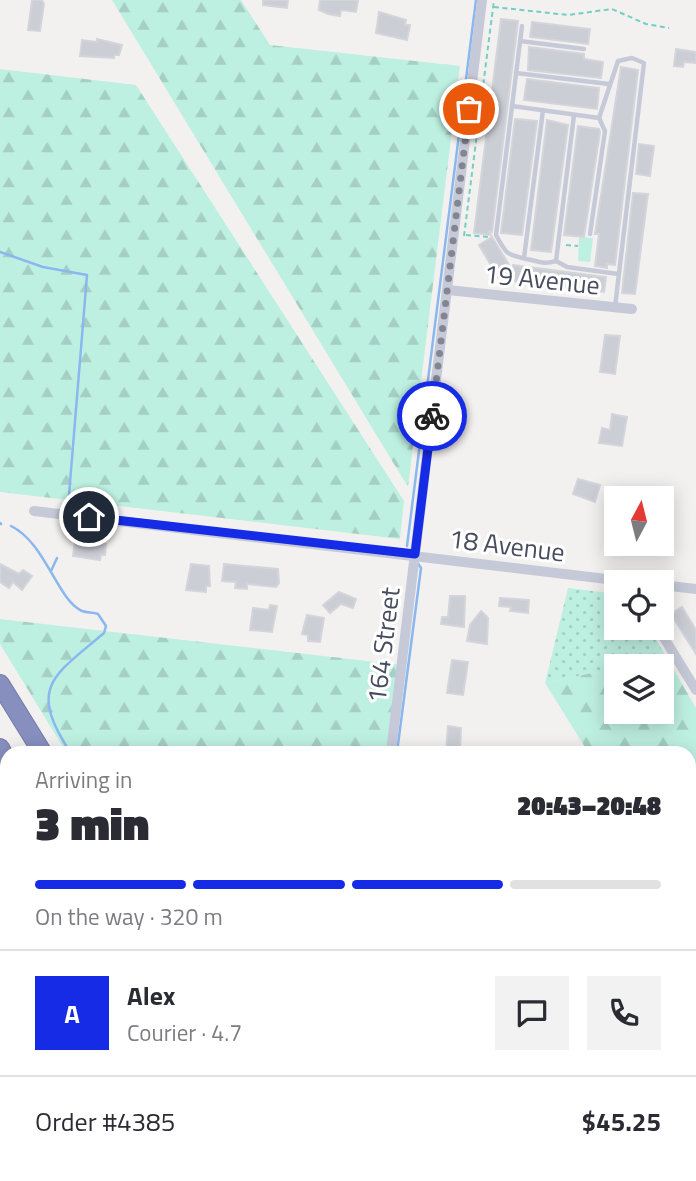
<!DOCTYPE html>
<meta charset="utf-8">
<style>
body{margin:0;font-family:"Titillium Web",sans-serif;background:#f2f2f3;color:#2b2b33;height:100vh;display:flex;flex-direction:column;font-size:26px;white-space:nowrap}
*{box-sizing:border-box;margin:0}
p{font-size:23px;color:#7c7c81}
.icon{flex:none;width:38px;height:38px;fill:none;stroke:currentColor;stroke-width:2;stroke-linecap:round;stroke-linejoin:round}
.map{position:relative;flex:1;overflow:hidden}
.panel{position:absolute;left:0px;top:746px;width:696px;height:436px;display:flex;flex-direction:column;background:#fff;border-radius:21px 21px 0 0;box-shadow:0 4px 18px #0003}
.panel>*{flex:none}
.needle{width:46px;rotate:7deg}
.controls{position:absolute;left:604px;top:486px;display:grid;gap:14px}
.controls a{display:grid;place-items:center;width:70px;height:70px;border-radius:0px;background:#fff;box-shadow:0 4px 18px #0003;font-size:35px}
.pin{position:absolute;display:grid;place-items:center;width:60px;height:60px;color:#fff;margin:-30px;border:4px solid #fff;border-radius:50%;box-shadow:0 2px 7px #0007}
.courier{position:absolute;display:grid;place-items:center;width:70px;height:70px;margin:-35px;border:5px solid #162be6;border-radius:50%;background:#fff;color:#222;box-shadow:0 2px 9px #0007}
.summary em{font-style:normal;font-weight:800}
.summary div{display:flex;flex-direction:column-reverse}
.summary{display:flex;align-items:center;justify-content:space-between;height:119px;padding:0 35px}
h1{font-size:46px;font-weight:800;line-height:52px}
.bar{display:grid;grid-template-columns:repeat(4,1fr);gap:10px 7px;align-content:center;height:84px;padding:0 35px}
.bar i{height:9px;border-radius:5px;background:#e1e1e2}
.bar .active{background:#162be6}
.bar p{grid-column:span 4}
.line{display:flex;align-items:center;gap:18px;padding:0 35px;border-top:2px solid #e1e1e2}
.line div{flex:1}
.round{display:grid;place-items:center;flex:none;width:74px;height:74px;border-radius:0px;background:#f2f2f3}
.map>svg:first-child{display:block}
</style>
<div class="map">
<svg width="696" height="1181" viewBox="0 0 696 1181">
<defs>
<pattern id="grass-dots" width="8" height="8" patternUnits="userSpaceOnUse" patternTransform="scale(1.75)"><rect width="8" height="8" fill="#bef0e2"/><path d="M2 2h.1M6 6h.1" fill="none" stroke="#a5cfc4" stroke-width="1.8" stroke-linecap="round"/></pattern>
<pattern id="forest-firs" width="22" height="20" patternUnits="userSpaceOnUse" patternTransform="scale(1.75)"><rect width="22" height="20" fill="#bef0e2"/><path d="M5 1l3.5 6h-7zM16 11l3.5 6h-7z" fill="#a5cfc4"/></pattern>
</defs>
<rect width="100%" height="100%" fill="#f2f1f0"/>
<polygon fill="url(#grass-dots)" points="568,588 616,594 616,628 649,628 667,658 545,683"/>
<g fill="url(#forest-firs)">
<polygon points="112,0 241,0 270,45 460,66 408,487"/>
<polygon points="0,69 136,85 404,501 400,539 0,492"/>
<polygon points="0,619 402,665 389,752 66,752 0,644"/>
<polygon points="667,658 696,708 696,929 690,918 690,752 588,752 545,683 616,668 616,712 662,712 662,667 623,667"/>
</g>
<polygon fill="#bef0e2" points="579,237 593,238 590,262 578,261"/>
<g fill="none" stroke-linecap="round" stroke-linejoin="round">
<g stroke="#8ab7ee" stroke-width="2.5">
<polyline points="0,252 43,267 87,275 68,507"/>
<polyline points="0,523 1,524"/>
<path d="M11,526C46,543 57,600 82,611C87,613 93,612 98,614L106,626L104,633C52,677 28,687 70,752"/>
<polyline points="407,546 476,0"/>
<polyline points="51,571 57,558"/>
<polyline points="397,752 421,568 417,562"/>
<polyline points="112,1174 113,1181"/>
<polyline points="338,1177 339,1181"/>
</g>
</g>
<g fill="#ccced5" stroke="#d4d4db" stroke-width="2">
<polygon points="32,0 42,0 44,4 40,31 28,30"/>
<polygon points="263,0 288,0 287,8 263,5"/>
<polygon points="320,0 358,0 356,12 341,10 340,16 328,14 319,10"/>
<polygon points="379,12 406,20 405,25 410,25 407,40 376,33"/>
<polygon points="501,19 518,21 492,232 489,231 491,235 474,233"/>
<polygon points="532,22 590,29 588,44 530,37"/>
<polygon points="97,39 122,45 119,55 114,55 114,58 80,56 82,40 97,42"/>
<polygon points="529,47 584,54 584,59 603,62 601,78 528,70"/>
<polygon points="676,49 696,52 696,63 684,62 683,67 674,66"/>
<polygon points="621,67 638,70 615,265 607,264 607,268 595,266 599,234 595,234"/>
<polygon points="527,79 599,88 597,109 524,100"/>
<polygon points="515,119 537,121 522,235 501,233"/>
<polygon points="547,120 568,125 551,252 531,250"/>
<polygon points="578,126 599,129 600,132 584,237 564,235"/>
<polygon points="639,144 654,146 650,176 636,174"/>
<polygon points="633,193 648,194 635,294 622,293"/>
<polygon points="492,237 511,268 498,277 479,245"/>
<polygon points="513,265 606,277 604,292 511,281"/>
<polygon points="605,335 620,336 615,374 600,372"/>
<polygon points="612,414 627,417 622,446 599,443 602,428 610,430"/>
<polygon points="578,479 600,485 595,502 573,494"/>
<polygon points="75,540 106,544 105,555 101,555 100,560 73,556"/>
<polygon points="0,564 19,574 23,570 32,576 22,590 13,582 9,588 0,582"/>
<polygon points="191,564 209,566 210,586 206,586 206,592 186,590"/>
<polygon points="224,564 278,569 279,583 276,587 247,584 247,589 235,588 236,582 222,581"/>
<polygon points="339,592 356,599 353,608 341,604 330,613 323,605"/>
<polygon points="450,596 465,596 464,627 441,624 442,617 448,617"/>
<polygon points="500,598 529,600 528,613 510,611 511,607 499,606"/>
<polygon points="270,605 277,606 272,632 250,630 253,608 269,610"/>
<polygon points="682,607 696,630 696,654 671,614"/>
<polygon points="481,611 488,618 487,644 467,641 470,625"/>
<polygon points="307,615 324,618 320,642 308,641 308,635 302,634"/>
<polygon points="452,660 468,662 463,695 447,693"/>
<polygon points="448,726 461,728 460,752 446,752"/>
</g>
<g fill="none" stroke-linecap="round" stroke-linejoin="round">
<g stroke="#727aab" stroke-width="20">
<g id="highway">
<polyline points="0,684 42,752"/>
<polyline points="0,748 7,761"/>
<polyline points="0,793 7,805"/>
<polyline points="138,1174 143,1181"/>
<polyline points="237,1174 241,1181"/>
<polyline points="265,1174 268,1181"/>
<polyline points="315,1181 315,1174"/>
</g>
</g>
<g stroke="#75cfc1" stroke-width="2" stroke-dasharray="5 3.5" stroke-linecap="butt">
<polyline points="494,7 568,15 612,9 646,24 669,28"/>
<polyline points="466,235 488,237"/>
<polyline points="464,236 494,0"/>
<polyline points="566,245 578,246"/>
<polyline points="0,1146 7,1147"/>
<polyline points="63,1174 66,1181"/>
</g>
<g stroke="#c6cad8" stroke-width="4.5">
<path d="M522,26L496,235C507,255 506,254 526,259C539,261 543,265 556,261L567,267L618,274"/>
<polyline points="520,41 584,49"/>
<polyline points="516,73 609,84"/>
<polyline points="512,106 599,118 618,61 632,58 644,63 615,307"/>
<polyline points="590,234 605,131 599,118"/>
<polyline points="524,258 543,110"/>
<polyline points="556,261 574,115"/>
<polyline points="0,926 7,939"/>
</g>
<g stroke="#c6cad8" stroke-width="10">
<polyline points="448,290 632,309"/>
<polyline points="34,511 640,583"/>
<polyline points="662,585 696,589"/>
<polyline points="658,628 696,690"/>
<polyline points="391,752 482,0"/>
</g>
<g stroke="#c2c5d9" stroke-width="14">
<polyline points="0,1088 7,1089"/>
<polyline points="0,1108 7,1109"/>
<polyline points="621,1174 683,1178"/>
</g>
<use href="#highway" stroke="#878fbf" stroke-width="18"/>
</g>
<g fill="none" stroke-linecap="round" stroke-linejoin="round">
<polyline stroke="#838691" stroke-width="7" stroke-dasharray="0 12.6" points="432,416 469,109"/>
<polyline stroke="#162be6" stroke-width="9" points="89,517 415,554 432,416"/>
</g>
<g text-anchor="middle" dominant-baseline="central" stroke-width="6" stroke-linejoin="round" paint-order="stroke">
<g font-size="26" fill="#474c5e" stroke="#fff">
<text transform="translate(542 279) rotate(6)">19 Avenue</text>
<text transform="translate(507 545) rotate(7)">18 Avenue</text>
<text transform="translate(383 645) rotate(-83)">164 Street</text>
</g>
</g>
</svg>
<div class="controls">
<a><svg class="needle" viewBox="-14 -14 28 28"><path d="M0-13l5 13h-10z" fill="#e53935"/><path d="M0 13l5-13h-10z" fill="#7c7c81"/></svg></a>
<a><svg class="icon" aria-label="locate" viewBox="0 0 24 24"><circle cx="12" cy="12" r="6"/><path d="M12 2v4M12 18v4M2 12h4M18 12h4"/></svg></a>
<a><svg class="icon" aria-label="layers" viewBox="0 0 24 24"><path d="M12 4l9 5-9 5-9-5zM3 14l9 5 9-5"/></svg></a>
</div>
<div class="pin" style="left:469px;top:109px;background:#ea580c"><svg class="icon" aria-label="bag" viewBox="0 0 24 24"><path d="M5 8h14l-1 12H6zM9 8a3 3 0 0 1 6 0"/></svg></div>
<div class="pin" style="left:89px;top:517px;background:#1f2937"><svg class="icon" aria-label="home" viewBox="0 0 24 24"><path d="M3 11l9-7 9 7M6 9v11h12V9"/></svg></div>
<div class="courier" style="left:432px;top:416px"><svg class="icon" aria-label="bike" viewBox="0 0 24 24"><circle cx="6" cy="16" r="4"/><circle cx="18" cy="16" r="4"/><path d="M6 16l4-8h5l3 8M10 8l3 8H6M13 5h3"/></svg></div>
<section class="panel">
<div class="summary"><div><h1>3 min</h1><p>Arriving in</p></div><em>20:43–20:48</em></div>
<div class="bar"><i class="active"></i><i class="active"></i><i class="active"></i><i></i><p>On the way · 320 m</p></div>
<div class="line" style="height:126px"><b class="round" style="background:#162be6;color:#fff">A</b><div><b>Alex</b><p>Courier · 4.7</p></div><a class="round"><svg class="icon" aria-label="chat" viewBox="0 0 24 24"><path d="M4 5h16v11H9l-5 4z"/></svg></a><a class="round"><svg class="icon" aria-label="phone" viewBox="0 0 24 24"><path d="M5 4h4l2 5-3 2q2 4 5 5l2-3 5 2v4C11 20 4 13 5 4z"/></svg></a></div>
<div class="line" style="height:91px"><div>Order #4385</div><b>$45.25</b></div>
</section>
</div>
